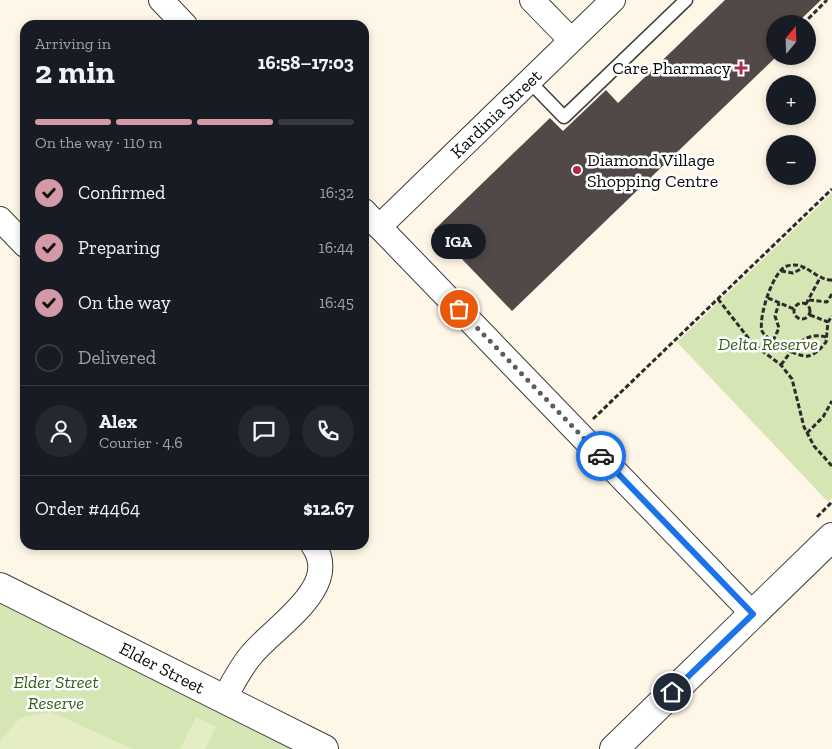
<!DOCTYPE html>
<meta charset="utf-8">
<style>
body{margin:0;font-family:"Zilla Slab",serif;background:#242831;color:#f1f3f6;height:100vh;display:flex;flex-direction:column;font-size:19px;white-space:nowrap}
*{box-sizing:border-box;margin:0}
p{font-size:16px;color:#9ea1a6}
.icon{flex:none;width:28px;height:28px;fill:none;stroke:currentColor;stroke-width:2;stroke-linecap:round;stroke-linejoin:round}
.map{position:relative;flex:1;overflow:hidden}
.side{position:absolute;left:20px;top:20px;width:349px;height:530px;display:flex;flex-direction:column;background:#171b24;border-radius:15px;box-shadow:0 2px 8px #0003}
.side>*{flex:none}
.needle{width:32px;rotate:19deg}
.fabs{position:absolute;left:766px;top:15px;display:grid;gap:10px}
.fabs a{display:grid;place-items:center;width:50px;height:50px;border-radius:50%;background:#171b24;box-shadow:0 2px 8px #0003;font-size:25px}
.pin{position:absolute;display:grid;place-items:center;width:42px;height:42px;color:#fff;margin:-21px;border:2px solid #fff;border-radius:50%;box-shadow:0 1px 5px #0007}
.courier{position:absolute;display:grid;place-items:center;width:50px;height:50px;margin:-25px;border:4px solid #1a73e8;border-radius:50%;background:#fff;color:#222;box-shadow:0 1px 6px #0007}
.bubble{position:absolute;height:35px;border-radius:18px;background:#171b24;box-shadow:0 2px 8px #0003;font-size:16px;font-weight:800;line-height:35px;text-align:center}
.overview em{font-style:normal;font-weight:800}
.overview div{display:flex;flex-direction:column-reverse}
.overview{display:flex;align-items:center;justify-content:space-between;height:85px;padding:0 15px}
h1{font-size:32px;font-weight:800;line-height:38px}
.bar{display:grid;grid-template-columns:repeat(4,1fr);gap:8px 5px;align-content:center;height:60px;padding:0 15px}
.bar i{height:6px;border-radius:4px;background:#363941}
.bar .selected{background:#d499a6}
.bar p{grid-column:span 4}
.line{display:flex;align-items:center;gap:12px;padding:0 15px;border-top:1px solid #363941}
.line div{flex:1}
.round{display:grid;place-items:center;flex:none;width:52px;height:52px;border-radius:26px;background:#242831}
ol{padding:0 15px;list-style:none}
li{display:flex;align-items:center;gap:15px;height:55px}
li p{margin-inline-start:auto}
li .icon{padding:5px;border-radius:50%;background:#d499a6;color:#111;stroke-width:4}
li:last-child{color:#9ea1a6}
li i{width:28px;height:28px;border:2px solid #363941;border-radius:50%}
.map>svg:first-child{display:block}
</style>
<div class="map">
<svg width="832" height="749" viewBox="0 0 832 749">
<rect width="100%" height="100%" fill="#fef6e7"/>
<g fill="#d5e5b4">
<polygon points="832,193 832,498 828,502 677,342"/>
<polygon points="0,602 294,749 0,749"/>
</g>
<g fill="#e5edc5">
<polygon points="51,712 133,749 0,749 0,740 20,718"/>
<polygon points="196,717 216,727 205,749 180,749"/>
</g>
<polygon fill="#514947" points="725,0 821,0 796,24 775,24 775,58 512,311 434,230 550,118 563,131 606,90 618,103"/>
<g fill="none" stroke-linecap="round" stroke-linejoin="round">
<g stroke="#3d3d3d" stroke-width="15">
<polyline id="service" points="529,81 564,117 686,0"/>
</g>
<g stroke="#3d3d3d" stroke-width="26">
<g id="minor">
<polyline points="161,0 185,25"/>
<polyline points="532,0 571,40"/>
<polyline points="364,211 753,614"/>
<polyline points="0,219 25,245"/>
<polyline points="379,227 613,0"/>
<path d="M224,699C233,683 241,666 253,653C277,625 342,586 313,545"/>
</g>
</g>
<g stroke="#3d3d3d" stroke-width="30">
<g id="tertiary">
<polyline points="0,587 324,749"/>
<polyline points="614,749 832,537"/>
</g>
</g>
<g stroke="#2c2c2c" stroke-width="3" stroke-dasharray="5 2.5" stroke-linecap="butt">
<polyline points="803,24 827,0"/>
<polyline points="781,271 793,273 805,267"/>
<path d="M832,280C814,280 806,260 787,266C773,270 758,318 762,331C766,340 799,358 808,356C815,355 821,348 826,342L828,322L832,316"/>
<polyline points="768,298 794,309"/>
<polyline points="718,299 753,344 781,365 792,379 804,427 814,446 832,466"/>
<polyline points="809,300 827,302 832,294"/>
<circle cx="802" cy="311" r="8"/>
<polyline points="806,304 820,278"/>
<polyline points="810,315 828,322"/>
<polyline points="773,341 779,328 775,316 779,303"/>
<path d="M781,365C793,349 803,331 826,337"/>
<polyline points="593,419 832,189"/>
<polyline points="807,433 823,417 832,401"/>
<polyline points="817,517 832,502"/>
</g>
<use href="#service" stroke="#fff" stroke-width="12"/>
<use href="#minor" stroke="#fff" stroke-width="24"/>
<use href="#tertiary" stroke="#fff" stroke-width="28"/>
</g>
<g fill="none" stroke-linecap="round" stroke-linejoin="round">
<polyline stroke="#5f5d57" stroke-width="5" stroke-dasharray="0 9" points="459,309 601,456"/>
<polyline stroke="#1a73e8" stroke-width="6" points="601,456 753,614 672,692"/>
</g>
<g fill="#b12a45" stroke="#fff" stroke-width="2">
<path d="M738.5 60.5h5v5h5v5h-5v5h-5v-5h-5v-5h5z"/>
<circle cx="577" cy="170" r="5"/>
</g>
<g text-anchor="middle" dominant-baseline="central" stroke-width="5" stroke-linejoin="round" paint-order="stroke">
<g font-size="18" fill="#0a0a0a" stroke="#fff" text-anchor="end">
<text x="731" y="68">Care Pharmacy</text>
<text x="587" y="160" text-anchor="start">Diamond Village<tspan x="587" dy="21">Shopping Centre</tspan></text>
</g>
<g font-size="18" fill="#0a0a0a" stroke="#fff">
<text transform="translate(496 114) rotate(-44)">Kardinia Street</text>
<text transform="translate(162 668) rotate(27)">Elder Street</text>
</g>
<g font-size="18" font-style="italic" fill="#355d1e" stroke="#fff">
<text x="768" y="344">Delta Reserve</text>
<text x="56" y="682">Elder Street<tspan x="56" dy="21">Reserve</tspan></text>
</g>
</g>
</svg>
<div class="fabs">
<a><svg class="needle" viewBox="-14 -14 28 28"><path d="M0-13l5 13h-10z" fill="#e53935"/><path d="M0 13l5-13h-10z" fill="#9ea1a6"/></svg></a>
<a>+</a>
<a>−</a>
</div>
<div class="pin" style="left:459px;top:309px;background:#ea580c"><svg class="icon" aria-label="bag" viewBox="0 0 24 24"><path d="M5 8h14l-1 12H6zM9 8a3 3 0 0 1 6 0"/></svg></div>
<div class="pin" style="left:672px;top:692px;background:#1f2937"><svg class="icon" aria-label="home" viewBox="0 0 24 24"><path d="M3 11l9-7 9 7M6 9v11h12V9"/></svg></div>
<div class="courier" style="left:601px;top:456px"><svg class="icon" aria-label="car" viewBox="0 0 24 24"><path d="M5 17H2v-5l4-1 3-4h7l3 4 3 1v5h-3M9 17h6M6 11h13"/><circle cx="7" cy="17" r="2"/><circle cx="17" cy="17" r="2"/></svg></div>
<div class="bubble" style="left:431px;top:224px;width:55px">IGA</div>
<section class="side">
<div class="overview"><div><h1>2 min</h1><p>Arriving in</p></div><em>16:58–17:03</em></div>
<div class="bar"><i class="selected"></i><i class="selected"></i><i class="selected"></i><i></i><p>On the way · 110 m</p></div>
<ol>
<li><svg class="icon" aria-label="check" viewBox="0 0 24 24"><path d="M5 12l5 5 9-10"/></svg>Confirmed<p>16:32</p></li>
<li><svg class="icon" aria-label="check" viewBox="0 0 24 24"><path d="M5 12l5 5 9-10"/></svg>Preparing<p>16:44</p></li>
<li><svg class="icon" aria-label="check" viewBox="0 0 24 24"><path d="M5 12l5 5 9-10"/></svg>On the way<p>16:45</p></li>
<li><i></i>Delivered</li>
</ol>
<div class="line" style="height:90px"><a class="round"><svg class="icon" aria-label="person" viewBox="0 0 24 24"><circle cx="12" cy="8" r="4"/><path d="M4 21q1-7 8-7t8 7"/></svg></a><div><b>Alex</b><p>Courier · 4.6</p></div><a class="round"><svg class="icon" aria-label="chat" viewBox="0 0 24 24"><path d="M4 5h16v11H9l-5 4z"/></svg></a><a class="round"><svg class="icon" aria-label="phone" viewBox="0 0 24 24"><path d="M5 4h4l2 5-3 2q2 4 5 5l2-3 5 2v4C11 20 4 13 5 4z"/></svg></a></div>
<div class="line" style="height:65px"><div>Order #4464</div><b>$12.67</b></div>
</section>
</div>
